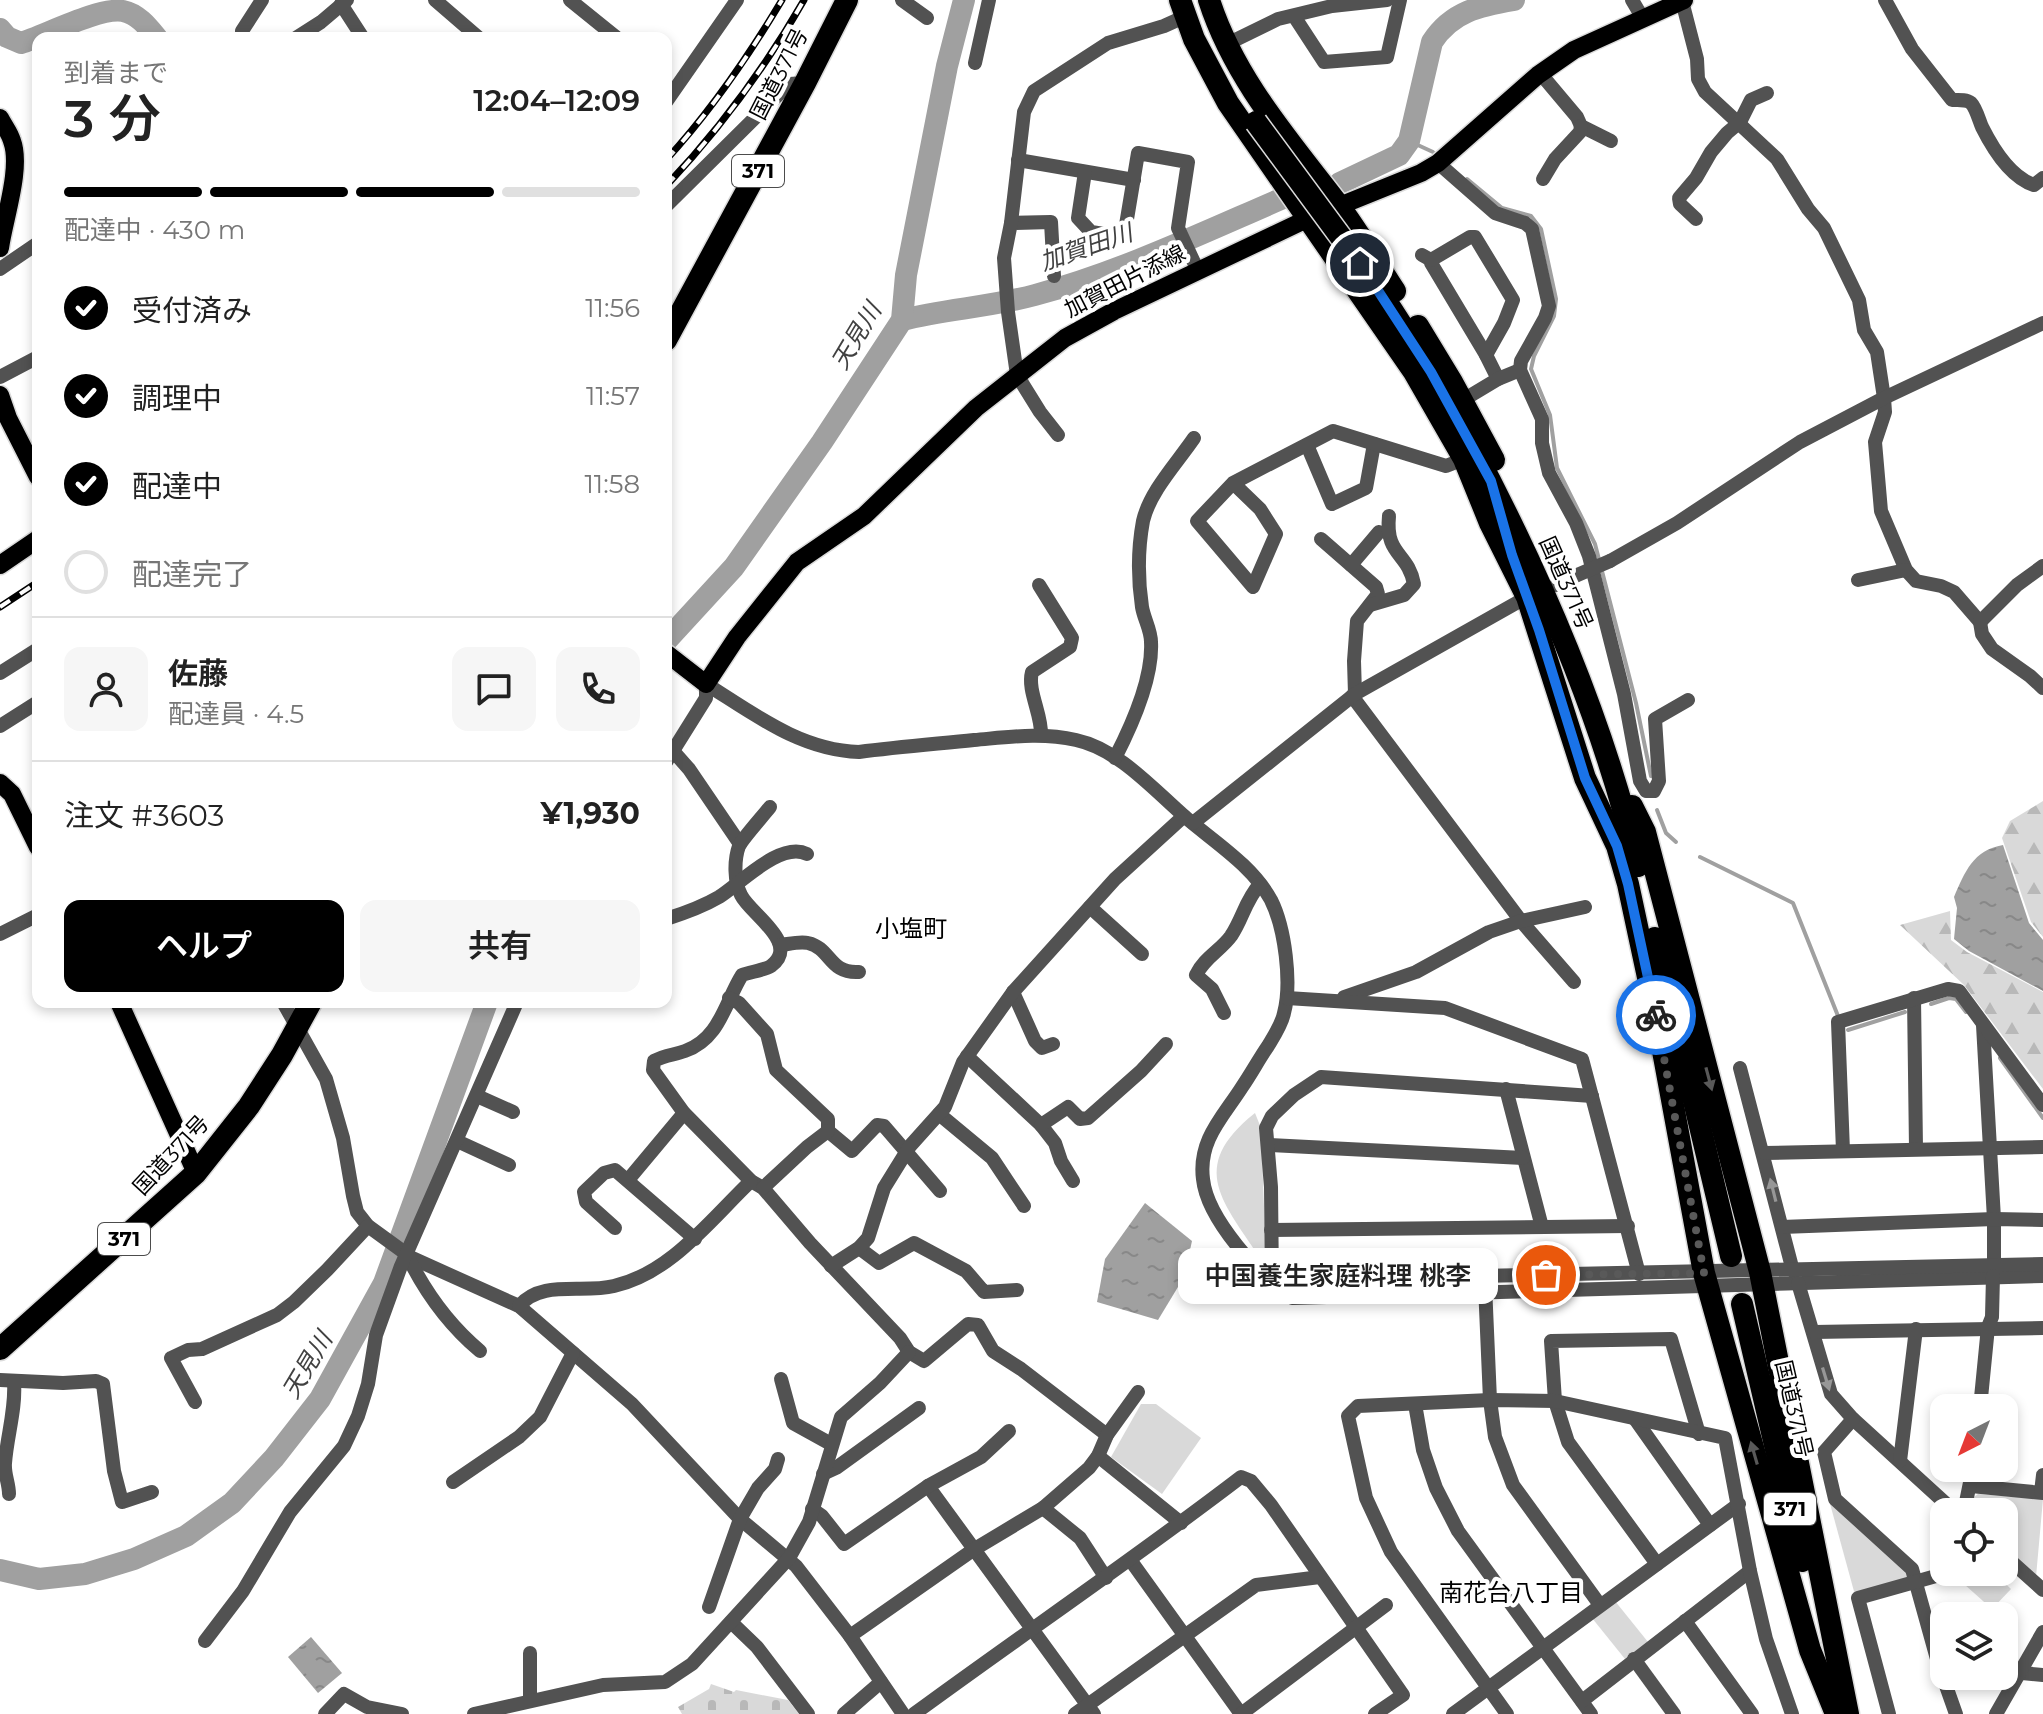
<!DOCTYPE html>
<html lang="ja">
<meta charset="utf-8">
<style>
body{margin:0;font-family:Montserrat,"Noto Sans JP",sans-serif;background:#f6f6f6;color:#222;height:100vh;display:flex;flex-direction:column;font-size:30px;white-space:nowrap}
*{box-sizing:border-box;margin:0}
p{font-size:26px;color:#767676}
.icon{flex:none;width:44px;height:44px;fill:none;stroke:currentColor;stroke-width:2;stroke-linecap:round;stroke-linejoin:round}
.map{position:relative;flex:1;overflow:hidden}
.side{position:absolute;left:32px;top:32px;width:640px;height:976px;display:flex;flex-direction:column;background:#fff;border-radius:16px;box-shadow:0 4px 12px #0003}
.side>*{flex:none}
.needle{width:52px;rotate:222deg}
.buttons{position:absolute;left:1930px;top:1394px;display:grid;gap:16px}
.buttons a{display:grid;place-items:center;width:88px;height:88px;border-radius:16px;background:#fff;box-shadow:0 4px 12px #0003;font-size:40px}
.pin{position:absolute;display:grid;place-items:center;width:68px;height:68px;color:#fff;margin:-34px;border:4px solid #fff;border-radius:50%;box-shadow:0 2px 8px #0007}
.courier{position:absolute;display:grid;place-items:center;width:80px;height:80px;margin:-40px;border:6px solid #1a73e8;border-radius:50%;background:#fff;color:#222;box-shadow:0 2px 10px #0007}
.bubble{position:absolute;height:56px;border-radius:16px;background:#fff;box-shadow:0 4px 12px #0003;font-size:26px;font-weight:600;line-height:56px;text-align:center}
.summary em{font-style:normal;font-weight:600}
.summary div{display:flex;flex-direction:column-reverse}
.summary{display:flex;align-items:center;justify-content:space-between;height:136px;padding:0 32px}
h1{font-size:52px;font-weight:600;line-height:60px}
.bar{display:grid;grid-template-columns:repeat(4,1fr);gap:12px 8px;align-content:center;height:96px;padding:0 32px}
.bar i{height:10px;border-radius:6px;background:#e0e0e0}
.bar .active{background:#000}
.bar p{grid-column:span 4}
.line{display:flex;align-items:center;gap:20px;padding:0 32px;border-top:2px solid #e0e0e0}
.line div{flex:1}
.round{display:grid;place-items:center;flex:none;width:84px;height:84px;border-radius:16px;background:#f6f6f6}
ol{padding:0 32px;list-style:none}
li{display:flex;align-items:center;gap:24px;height:88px}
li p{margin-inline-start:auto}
li .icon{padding:8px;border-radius:50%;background:#000;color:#fff;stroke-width:4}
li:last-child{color:#767676}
li i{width:44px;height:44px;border:4px solid #e0e0e0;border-radius:50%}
.cta{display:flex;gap:16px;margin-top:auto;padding:16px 32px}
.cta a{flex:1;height:92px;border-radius:16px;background:#000;color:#fff;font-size:32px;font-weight:600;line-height:92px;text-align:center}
.cta a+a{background:#f6f6f6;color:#222}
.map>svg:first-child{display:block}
</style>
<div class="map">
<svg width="2043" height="1714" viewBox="0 0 2043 1714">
<defs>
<pattern id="forest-firs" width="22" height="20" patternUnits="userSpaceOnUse" patternTransform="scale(2)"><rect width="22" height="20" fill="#d9d9d9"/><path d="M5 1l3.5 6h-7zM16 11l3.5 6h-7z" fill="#b8b8b8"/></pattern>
<pattern id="cemetery-stones" width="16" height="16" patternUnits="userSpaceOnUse" patternTransform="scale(2)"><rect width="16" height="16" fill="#d9d9d9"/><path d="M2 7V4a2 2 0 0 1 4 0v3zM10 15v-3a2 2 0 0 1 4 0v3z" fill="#b8b8b8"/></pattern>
<pattern id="water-ripples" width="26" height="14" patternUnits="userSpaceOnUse" patternTransform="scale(2)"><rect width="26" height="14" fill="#a0a0a0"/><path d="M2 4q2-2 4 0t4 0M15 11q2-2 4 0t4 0" fill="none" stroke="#888"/></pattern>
</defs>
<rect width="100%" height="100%" fill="#fff"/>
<g fill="#d9d9d9">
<path d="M1255,1113L1261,1128L1266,1260L1262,1261C1224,1202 1186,1168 1255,1113Z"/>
<polygon points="1141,1404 1156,1404 1201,1438 1162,1494 1111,1457"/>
<polygon points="1978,1494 2043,1499 2036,1577 2004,1548 2004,1512 1972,1512 1974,1497"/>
<polygon points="1829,1500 1907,1571 1908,1579 1855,1595"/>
<polygon points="1962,1572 1993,1572 2011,1589 1992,1609 1955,1576"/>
<polygon points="1615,1601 1648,1642 1625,1659 1592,1618"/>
</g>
<g fill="url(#forest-firs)">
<polygon points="2043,801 2043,937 2031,922 2002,838 2010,821"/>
<polygon points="1950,911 1951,940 1967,952 2043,992 2043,1089 1964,985 1900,925"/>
</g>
<polygon fill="url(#cemetery-stones)" points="711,1684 734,1692 736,1690 788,1700 799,1714 682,1714 678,1707 709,1689"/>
<g fill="url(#water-ripples)">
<path d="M2003,845L2029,923L2043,940V991L1969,951L1954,939L1957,908L1954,897C1965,872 1973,850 2003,845Z"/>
<polygon points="1145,1203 1192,1241 1184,1277 1158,1320 1097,1302 1105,1259"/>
<polygon points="311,1637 342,1673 318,1693 288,1657"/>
</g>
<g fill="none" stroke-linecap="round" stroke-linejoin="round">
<g stroke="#a0a0a0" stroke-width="4">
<polyline points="1409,141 1433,152"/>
<polyline points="1467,179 1502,208 1531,216 1541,229 1556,299 1554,316 1534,356 1531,369 1550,415 1557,468 1595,544 1636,703 1651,776"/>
<polyline points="1657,810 1666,833 1676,842"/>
<polyline points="1700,857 1793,903 1838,1016"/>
<polyline points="1931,1004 1949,998 1956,999 1966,1012"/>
<polyline points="1848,1030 1905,1012"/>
<polyline points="2000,1058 2043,1118"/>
</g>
<g stroke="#a0a0a0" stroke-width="22">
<path d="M0,29L7,37L21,43C46,35 99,7 123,11C138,14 148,27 157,38"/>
<path d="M1340,183L1399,155L1409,141L1432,42C1452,11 1480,6 1514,0"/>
<path d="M902,320C945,309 991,307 1035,295C1120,272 1200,234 1281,199"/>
<polyline points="666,641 734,567 822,442 902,320 906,275 947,66 964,0"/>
<polyline points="0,1570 39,1579 85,1574 134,1559 186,1536 232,1503 274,1458 320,1399 384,1283 487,1002"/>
</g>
<g stroke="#dbdbdb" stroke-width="21">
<g id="major">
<path d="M0,118C4,126 10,133 12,141C22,168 4,219 0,248"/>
<polyline points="0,395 8,418 38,477"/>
<polyline points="0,565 38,539"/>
<polyline points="666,653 706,684 737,637 797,562 864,516 976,408 1065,338 1114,311 1307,219 1421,173 1438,163 1538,75 1574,50 1684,0"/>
<polyline points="0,783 12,794 38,847"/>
<polyline points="119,1002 196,1173"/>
</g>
</g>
<g stroke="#dbdbdb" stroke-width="25">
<g id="highway">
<polyline points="1180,0 1194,39 1228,103 1414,372 1464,459 1490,523 1527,597 1585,778 1617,846 1628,884 1658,1024 1704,1273 1810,1650 1836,1714"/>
<path d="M1209,0C1234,78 1288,139 1337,203C1358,231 1376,262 1395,291"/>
<polyline points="1374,282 1419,352"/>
<polyline points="1418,326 1452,382 1494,460"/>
<polyline points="666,340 805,83 847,0"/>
<path d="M1473,448C1543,580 1603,720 1638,866"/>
<polyline points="1632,806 1645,832 1760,1272 1848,1714"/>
<polyline points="1655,938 1731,1256"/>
<polyline points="1742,1304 1802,1561"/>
<polyline points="0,1349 196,1173 249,1106 282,1055 311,1002"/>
</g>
</g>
<g stroke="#525252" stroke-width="14">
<polyline points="435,0 479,38"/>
<polyline points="570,0 617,38"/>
<polyline points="902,0 927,18"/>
<polyline points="1632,0 1642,17"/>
<path d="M1885,0L1912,49L1952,100C1958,100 1966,99 1971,103C1976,108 1979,120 1982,127C1993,149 2010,177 2034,185L2043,178"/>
<polyline points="1682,1 1697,59 1698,79 1705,92 1777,159 1808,209 1824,228 1859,300 1864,330 1877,352 1884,398 1885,412 1875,442 1881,511 1906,570 1916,581 1941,586 1954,592 1980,622 1982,634 1992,649 2030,676 2043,688"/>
<polyline points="341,4 363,38"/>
<polyline points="1294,16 1324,62 1387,57 1400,0"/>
<polyline points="242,31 262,0"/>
<polyline points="296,38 321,22 347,0"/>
<polyline points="1227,44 1278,19 1332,6 1387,0"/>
<polyline points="975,63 989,0"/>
<polyline points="1540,73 1577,117 1581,126 1611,141"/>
<polyline points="666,102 737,0"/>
<polyline points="1018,160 1134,180"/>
<polyline points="1438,163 1495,213 1525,223 1532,229 1549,306 1545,318 1521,361 1520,370 1542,419 1542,443 1549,473 1576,523 1589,556 1624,694 1640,781 1646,791 1654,791 1659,781 1655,719 1688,700"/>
<polyline points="1085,172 1078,218 1091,232 1124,237 1138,153 1188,162 1178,228 1198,271"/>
<polyline points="1543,179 1555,159 1580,132 1581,126"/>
<polyline points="666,206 789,84 805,83"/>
<polyline points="1696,219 1680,204 1679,198 1696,178 1711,152 1727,133 1740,122 1751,100 1767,93"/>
<polyline points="1011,223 1051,222 1054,276"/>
<polyline points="1422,255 1431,260 1431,263 1486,355 1498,379"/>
<polyline points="1431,260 1470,237 1475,237 1513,300 1504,323 1486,355"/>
<polyline points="0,269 38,243"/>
<polyline points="0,377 38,357"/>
<polyline points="1463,400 1498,379 1520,370"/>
<polyline points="1058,435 1040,412 1017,375 1008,312 1004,258 1011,223 1024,112 1034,91 1108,43 1164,26 1184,17"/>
<polyline points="1307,445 1332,504 1366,488 1374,444"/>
<polyline points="1233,483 1260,509 1276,534 1253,587 1197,521 1233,483 1333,431 1446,466 1464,459"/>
<polyline points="1321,539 1376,587 1378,594 1357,621 1354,661 1355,694"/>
<polyline points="1610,561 1677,523 1800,442 1884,398 2043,323"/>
<polyline points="1351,565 1379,532"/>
<polyline points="1858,580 1906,570"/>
<path d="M1039,585L1072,638L1070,647L1032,672C1027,691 1042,714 1041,735"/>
<polyline points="1556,585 1575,576"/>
<path d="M1370,605L1404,595L1414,584C1408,552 1385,556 1389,516"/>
<polyline points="1980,622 2017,585 2043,566"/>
<polyline points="0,673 38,649"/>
<path d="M706,684C754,714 800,750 859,752C897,747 935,744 974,740C1009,737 1041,732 1076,740C1118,749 1153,789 1184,816C1214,842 1252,865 1271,900C1285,928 1292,983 1284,1013C1282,1024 1274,1036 1268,1046C1259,1059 1251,1074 1242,1087C1223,1117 1198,1140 1203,1179C1207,1219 1260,1277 1292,1298L2043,1276"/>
<polyline points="1352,696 1521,921 1574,982"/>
<polyline points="0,726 38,702"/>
<polyline points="673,751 689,769 740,844"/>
<path d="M1115,758C1131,727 1153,678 1151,642C1151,630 1144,619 1142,607C1138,580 1138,548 1143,521C1150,491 1177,463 1194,438"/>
<polyline points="666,762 706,698 706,684"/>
<path d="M770,807C763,816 743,838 739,846C734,860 734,882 741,895C750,914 801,943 771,966C765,970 750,972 742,975C725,1002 720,1039 685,1051C674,1055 665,1055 654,1061L653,1070L684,1113L751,1181L763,1188L810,1243L900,1338L909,1352L924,1361L968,1324L978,1325L993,1351L1021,1369L1107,1435"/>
<polyline points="1193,823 1355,694 1527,597"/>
<polyline points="1090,907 1142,954"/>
<path d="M666,919C685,913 702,907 719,897C740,884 780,841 807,854"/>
<polyline points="0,934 38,915"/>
<path d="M781,945C789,944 800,941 808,943C831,948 829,974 859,972"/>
<polyline points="1013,992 1035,1041 1042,1048 1053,1044"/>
<polyline points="1344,997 1416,972 1489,932 1521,921 1585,907"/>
<polyline points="729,998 739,1003 767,1034 776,1070 828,1119 828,1131 852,1151 877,1125 884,1126 940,1191"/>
<polyline points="1287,998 1445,1008 1582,1059 1639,1274"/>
<polyline points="1914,998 1916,1148"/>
<polyline points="283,1002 326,1079 343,1138 353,1196 357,1212 368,1226 412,1258 519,1306 632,1404 740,1519 796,1566 850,1636 903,1714"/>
<path d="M1224,1013L1212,989L1196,975C1204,958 1221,950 1231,936C1243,918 1245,901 1260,884"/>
<polyline points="1983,1025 1994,1219 1994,1264"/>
<polyline points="967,1056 1041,1125 1055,1143 1061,1161 1073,1181"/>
<polyline points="1740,1068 1793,1271"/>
<polyline points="1506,1089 1542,1227"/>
<polyline points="477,1096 513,1112"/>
<polyline points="939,1114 992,1158 1024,1206"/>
<polyline points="1041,1125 1068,1107 1080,1119 1088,1118 1141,1071 1166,1044"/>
<polyline points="457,1141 509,1165"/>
<polyline points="1268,1145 1523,1158"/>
<polyline points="1843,1151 1838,1022 1948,989 1959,991 2043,1105"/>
<polyline points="1764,1153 2043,1147"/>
<polyline points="628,1180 684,1113"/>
<polyline points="763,1188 807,1147 828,1131"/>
<polyline points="1782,1227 1994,1219 2043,1220"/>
<polyline points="615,1228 586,1202 584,1192 604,1173 615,1170 695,1239"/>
<polyline points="1271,1230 1628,1226"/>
<polyline points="859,1248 879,1263 914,1243 966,1271 984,1292 1017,1290"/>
<path d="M407,1255C425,1292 449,1325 480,1351"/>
<polyline points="831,1266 859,1248 868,1238 884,1188 910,1146 945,1107 963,1062 1013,992 1115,879 1184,816"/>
<polyline points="1798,1283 1831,1394 1853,1419 1955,1512"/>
<polyline points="1272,1285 1291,1280 2043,1264"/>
<polyline points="1272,1285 1271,1187 1266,1128 1272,1116 1294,1095 1321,1077 1592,1096"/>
<polyline points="1485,1285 1490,1400 1495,1437 1513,1485 1600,1605"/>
<path d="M519,1306C542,1279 582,1294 614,1286C671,1273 710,1220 751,1181"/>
<polyline points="1814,1332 2043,1328"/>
<polyline points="781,1379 793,1423 831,1444"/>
<polyline points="0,1380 63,1383 96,1381 103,1384 114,1471 122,1502 152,1492"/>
<polyline points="195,1402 171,1358 188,1350 202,1349 277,1315 294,1302 327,1270 368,1226"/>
<polyline points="1415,1404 1423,1450 1436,1488 1458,1531 1591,1714"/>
<polyline points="1980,1408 1988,1327 1992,1317 1993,1276"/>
<polyline points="1635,1419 1710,1525"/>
<polyline points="1853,1419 1824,1452 1835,1499 1912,1569 1939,1666 1956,1714"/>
<polyline points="1098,1456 1181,1523"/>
<polyline points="1900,1461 1916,1329"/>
<polyline points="823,1474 836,1468 919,1408"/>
<polyline points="453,1482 519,1437 540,1417 573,1353"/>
<polyline points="928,1486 1094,1714"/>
<polyline points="1971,1486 2043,1493"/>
<polyline points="2041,1492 2043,1475"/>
<path d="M9,1494C9,1483 4,1474 5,1463C7,1436 16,1409 14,1382"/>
<polyline points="1043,1508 1080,1538 1106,1578"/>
<polyline points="812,1509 822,1516 844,1544 928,1486 981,1457 1009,1431"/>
<polyline points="1964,1512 1973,1468"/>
<polyline points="2004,1555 2043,1590"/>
<polyline points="1131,1561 1241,1714"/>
<polyline points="1657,1564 1568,1442 1555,1401 1551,1341 1671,1339 1699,1434"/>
<polyline points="709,1607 740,1519 758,1488 775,1469 778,1459"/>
<polyline points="1685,1621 1752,1714"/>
<polyline points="731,1622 757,1647 808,1714"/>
<polyline points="850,1636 973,1550 1043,1508 1089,1468 1098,1456 1107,1435 1138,1392"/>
<polyline points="205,1641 243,1591 290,1512 344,1446 358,1416 368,1384 376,1335 401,1266 517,1002"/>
<polyline points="1634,1659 1674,1714"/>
<polyline points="2022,1673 2043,1675"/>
<polyline points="530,1700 530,1653"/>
<polyline points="1582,1701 1750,1571"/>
<polyline points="325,1714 344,1694 367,1707 402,1714"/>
<polyline points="474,1714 603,1685 665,1682 692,1664 789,1558 809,1522 841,1417 880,1383 909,1352"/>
<polyline points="844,1714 881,1682"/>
<path d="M914,1714C1023,1634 1134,1559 1241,1477L1251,1481L1271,1505L1403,1695L1375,1714"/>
<polyline points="1075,1714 1256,1585 1320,1577"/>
<polyline points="1241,1714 1386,1605"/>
<polyline points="1453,1714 1739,1504"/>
<polyline points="1507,1714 1391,1552 1366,1498 1348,1416 1358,1406 1490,1400 1555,1401 1725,1438 1750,1571 1766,1639 1792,1714"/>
<polyline points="1889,1714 1858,1598 1936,1576 1944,1567"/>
<polyline points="1996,1714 2043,1632"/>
</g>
<use href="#major" stroke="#000" stroke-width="18"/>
<use href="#highway" stroke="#000" stroke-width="22"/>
<g stroke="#000" stroke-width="7">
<g id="rail">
<path d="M666,160C711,111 748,57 782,0"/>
<path d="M666,186C720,129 765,68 804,0"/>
<polyline points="0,607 38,582"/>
</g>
</g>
<use href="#rail" stroke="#fff" stroke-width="4" stroke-dasharray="12" stroke-linecap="butt"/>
<g stroke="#dbdbdb" stroke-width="25" stroke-linecap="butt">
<polyline id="highway-bridge" points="1256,122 1374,282"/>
</g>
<polyline stroke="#525252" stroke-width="14" points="1575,576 1610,561"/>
<use href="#highway-bridge" stroke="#000" stroke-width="22"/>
</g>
<defs><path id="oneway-solid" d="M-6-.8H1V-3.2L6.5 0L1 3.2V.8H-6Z" transform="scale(2)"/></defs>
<g fill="#595959">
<use href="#oneway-solid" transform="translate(1709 1079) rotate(75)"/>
<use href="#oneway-solid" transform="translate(1754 1453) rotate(-106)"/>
</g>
<g fill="#979797">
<use href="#oneway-solid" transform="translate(1773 1190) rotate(-104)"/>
<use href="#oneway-solid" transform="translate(1826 1379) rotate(73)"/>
</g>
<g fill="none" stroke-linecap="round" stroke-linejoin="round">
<polyline stroke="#595959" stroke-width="8" stroke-dasharray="0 14.4" points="1546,1275 1704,1273 1656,1015"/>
<polyline stroke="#1a73e8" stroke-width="10" points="1360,263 1431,372 1491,481 1512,555 1539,630 1585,778 1617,846 1628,884 1656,1015"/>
</g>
<g text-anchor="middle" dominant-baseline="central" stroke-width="8" stroke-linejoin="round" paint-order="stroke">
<g fill="#fff" stroke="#4c4c4c" stroke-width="2">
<rect x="732" y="155" width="52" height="32" rx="6"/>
<rect x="98" y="1223" width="52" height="32" rx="6"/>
<rect x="1764" y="1493" width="52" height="32" rx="6"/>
</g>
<g font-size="20" font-weight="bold" fill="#000">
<text x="758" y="171">371</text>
<text x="124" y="1239">371</text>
<text x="1790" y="1509">371</text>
</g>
<g font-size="22" fill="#000" stroke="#fff">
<text transform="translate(779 74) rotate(-63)">国道371号</text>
<text transform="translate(1125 281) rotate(-27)">加賀田片添線</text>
<text transform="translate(1566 583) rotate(66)">国道371号</text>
<text transform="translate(171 1155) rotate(-47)">国道371号</text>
<text transform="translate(1794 1409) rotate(77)">国道371号</text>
</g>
<g font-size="24" font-style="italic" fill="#414141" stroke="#fff">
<text transform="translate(1086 247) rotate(-19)">加賀田川</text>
<text transform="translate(856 336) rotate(-59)">天見川</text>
<text transform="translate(307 1365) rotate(-59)">天見川</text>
</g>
<g font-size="24" fill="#000" stroke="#fff">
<text x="911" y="928">小塩町</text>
<text x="1511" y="1592">南花台八丁目</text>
</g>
</g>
</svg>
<div class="buttons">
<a><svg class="needle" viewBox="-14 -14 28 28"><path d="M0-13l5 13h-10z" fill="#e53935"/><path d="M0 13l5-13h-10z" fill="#767676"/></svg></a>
<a><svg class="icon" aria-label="locate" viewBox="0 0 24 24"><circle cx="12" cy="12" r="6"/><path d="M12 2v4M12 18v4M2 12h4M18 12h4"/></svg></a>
<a><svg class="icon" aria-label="layers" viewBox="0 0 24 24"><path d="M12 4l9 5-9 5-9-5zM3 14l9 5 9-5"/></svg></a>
</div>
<div class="pin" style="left:1546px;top:1275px;background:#ea580c"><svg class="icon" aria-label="bag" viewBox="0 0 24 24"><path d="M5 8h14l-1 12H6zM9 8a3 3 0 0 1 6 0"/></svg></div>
<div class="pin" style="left:1360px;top:263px;background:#1f2937"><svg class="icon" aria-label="home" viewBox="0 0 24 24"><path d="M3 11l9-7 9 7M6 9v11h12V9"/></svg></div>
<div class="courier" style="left:1656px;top:1015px"><svg class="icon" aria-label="bike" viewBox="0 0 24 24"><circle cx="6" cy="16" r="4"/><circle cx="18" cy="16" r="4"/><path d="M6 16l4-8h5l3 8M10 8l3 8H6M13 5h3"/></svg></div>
<div class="bubble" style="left:1178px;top:1248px;width:320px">中国養生家庭料理 桃李</div>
<section class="side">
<div class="summary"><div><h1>3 分</h1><p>到着まで</p></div><em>12:04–12:09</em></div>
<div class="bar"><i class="active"></i><i class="active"></i><i class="active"></i><i></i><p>配達中 · 430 m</p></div>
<ol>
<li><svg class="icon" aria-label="check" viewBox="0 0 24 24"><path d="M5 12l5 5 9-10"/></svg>受付済み<p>11:56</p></li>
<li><svg class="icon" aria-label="check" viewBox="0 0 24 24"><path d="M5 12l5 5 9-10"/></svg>調理中<p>11:57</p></li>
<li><svg class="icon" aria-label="check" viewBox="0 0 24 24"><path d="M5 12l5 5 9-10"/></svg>配達中<p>11:58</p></li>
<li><i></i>配達完了</li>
</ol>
<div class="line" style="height:144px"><a class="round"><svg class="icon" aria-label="person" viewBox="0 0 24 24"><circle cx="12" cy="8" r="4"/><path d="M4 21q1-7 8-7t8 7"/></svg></a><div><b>佐藤</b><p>配達員 · 4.5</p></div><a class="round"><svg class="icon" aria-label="chat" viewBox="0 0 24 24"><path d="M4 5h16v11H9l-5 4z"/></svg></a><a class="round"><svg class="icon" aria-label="phone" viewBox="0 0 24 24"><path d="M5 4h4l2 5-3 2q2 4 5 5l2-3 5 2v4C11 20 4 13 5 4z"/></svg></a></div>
<div class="line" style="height:104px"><div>注文 #3603</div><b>¥1,930</b></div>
<div class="cta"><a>ヘルプ</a><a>共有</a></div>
</section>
</div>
